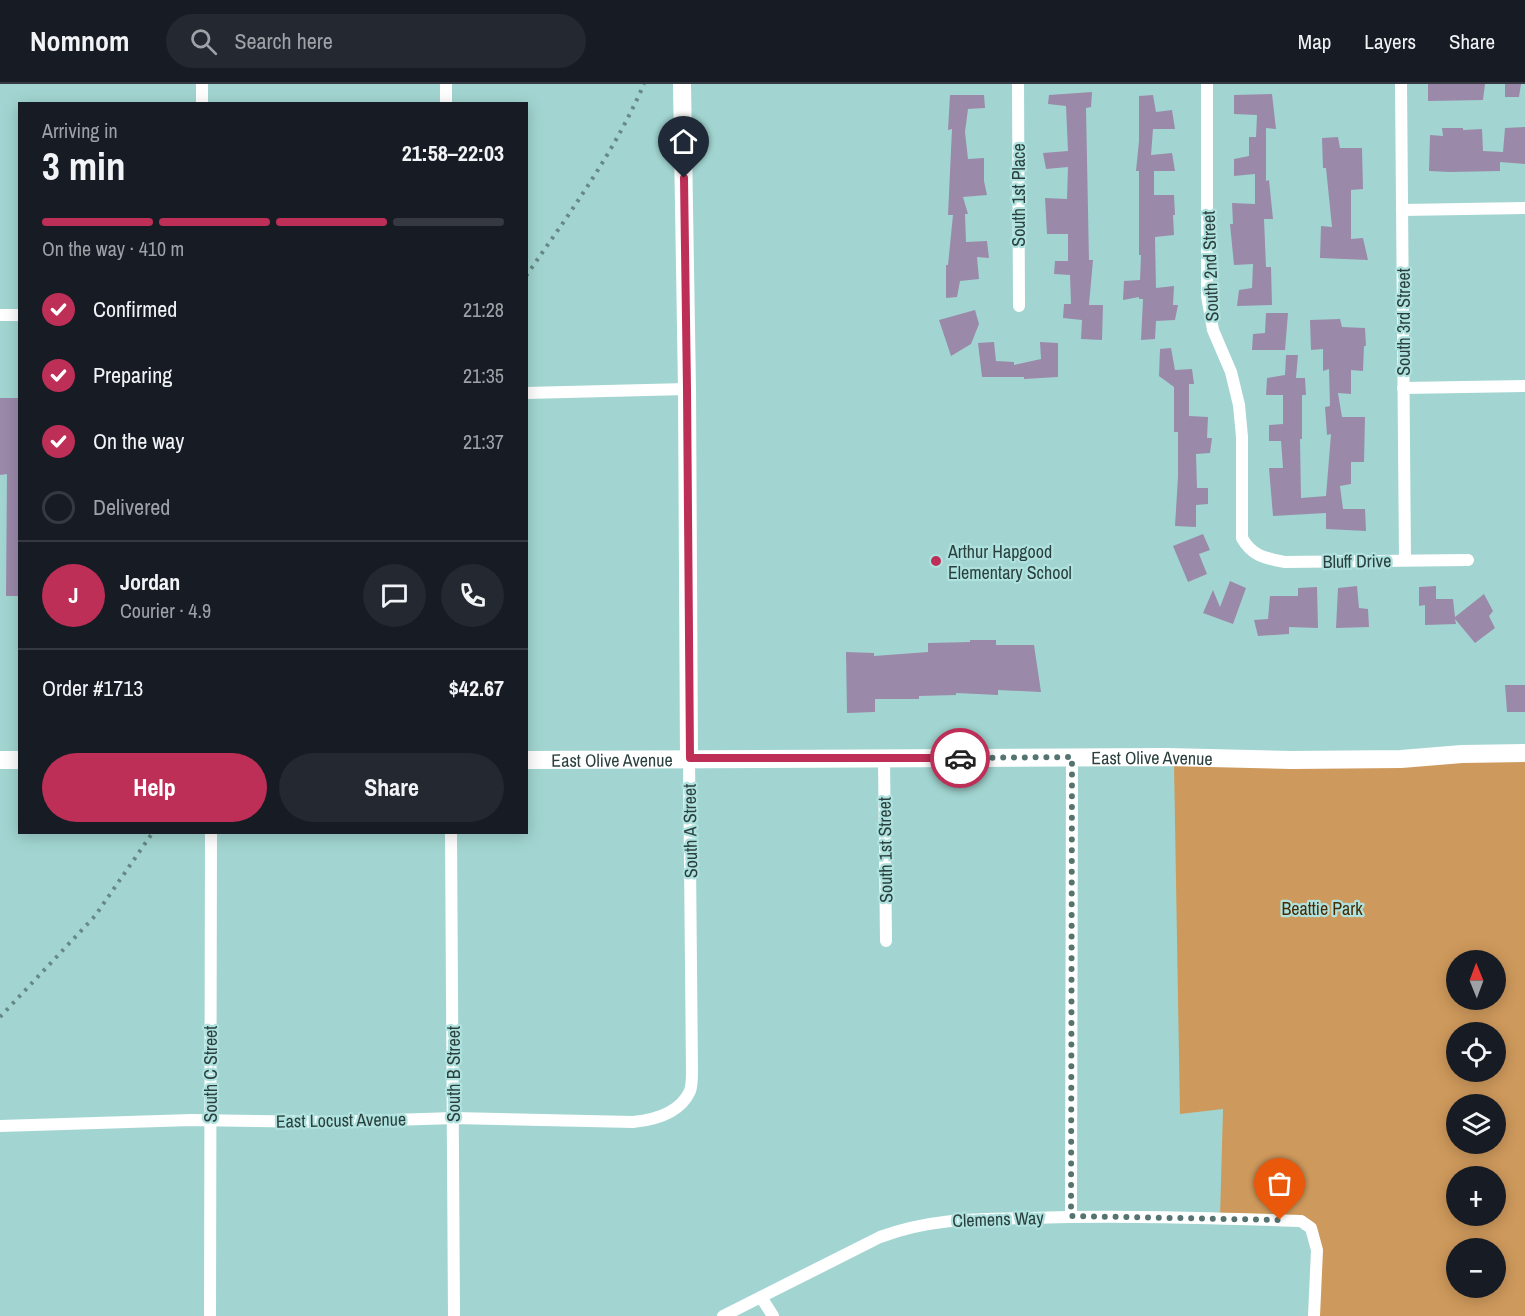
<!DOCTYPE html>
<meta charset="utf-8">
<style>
body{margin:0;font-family:"Archivo Narrow",sans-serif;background:#242831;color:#f1f3f6;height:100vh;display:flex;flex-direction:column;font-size:22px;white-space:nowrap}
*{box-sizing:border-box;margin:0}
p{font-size:20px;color:#9ea1a6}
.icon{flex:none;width:33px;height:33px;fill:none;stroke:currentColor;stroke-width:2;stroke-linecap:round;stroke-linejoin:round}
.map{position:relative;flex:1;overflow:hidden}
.drawer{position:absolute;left:18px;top:18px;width:510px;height:732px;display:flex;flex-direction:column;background:#171b24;border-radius:0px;box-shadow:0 3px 15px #0003}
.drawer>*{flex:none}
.needle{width:39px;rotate:359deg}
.controls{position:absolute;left:1446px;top:866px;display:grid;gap:12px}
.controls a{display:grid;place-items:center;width:60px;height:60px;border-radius:50%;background:#171b24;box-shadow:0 3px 15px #0003;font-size:30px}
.pin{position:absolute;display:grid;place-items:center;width:51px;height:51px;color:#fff;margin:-62px -26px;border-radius:50% 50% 50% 0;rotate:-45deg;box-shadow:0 0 6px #0007}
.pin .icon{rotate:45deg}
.courier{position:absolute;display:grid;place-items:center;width:60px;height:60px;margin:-30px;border:4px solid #be2f57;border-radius:50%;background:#fff;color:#222;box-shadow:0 2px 8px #0007}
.overview em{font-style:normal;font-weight:700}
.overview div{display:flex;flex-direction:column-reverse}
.overview{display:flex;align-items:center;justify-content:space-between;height:102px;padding:0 24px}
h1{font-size:39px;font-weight:700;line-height:45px}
.bar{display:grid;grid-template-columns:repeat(4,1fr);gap:9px 6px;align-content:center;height:72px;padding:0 24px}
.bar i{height:8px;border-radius:4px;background:#363941}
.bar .on{background:#be2f57}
.bar p{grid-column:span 4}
.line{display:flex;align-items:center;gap:15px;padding:0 24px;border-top:2px solid #363941}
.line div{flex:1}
.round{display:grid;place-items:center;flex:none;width:63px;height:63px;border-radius:32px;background:#242831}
ol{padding:0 24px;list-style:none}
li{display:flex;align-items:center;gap:18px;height:66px}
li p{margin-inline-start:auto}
li .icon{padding:6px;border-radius:50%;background:#be2f57;color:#fff;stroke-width:4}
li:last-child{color:#9ea1a6}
li i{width:33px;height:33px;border:3px solid #363941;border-radius:50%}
.action{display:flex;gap:12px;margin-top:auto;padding:12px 24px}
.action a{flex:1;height:69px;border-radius:36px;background:#be2f57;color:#fff;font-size:24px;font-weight:700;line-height:69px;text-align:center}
.action a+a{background:#242831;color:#f1f3f6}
header{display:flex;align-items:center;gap:36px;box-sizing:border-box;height:84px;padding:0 30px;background:#171b24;border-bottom:2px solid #363941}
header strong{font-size:28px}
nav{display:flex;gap:33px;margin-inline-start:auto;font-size:21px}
.search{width:420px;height:54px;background:#242831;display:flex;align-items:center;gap:15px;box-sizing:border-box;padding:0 21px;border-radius:33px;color:#9ea1a6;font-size:22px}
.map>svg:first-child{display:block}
</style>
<header>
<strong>Nomnom</strong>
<div class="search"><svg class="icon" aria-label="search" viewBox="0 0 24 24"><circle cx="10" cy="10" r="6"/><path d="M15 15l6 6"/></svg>Search here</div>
<nav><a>Map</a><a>Layers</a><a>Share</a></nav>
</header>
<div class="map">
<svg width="1525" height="1232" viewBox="0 0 1525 1232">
<rect width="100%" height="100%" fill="#a2d5d1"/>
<path fill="#ce995c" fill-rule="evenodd" d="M1525,677V1232H1314L1311,1144L1220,1134L1223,1025L1180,1030L1174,680ZM1456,876H1496V915H1456ZM1456,948H1496V987H1456ZM1456,1020H1496V1059H1456ZM1456,1092H1496V1131H1456ZM1456,1164H1496V1203H1456Z"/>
<g fill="#9b89aa">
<polygon points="1428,0 1485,0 1483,16 1428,17"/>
<polygon points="1505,0 1521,0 1519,13 1505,13"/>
<polygon points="1092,8 1091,23 1086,24 1089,176 1093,176 1089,221 1103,221 1102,256 1081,255 1082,236 1063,234 1064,220 1071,220 1070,191 1054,190 1055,177 1068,177 1068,150 1047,150 1045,114 1067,115 1068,83 1046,85 1043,69 1068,67 1066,22 1048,20 1049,11"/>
<polygon points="1272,10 1276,45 1266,44 1266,97 1269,96 1273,135 1264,135 1266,183 1271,183 1272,221 1237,222 1239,206 1252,204 1253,180 1234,181 1230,140 1233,140 1232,119 1255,120 1255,90 1234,92 1234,75 1249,72 1249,53 1256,53 1257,31 1234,30 1234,11"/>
<polygon points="950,11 984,11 985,24 968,25 965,48 968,75 984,74 984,97 987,111 963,113 968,130 965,130 966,158 987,157 989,174 977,173 979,195 960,197 957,213 946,214 946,181 948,181 953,131 948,131 952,45 948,46"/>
<polygon points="1153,11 1156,28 1172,26 1175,45 1153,45 1151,71 1172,69 1175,87 1154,87 1154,111 1174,111 1175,131 1173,131 1174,151 1155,153 1156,204 1174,202 1173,221 1178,221 1175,236 1156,237 1155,255 1141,256 1143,215 1139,215 1139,213 1123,216 1124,197 1140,196 1141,171 1139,171 1139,87 1136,87 1139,57 1139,12"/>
<polygon points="1525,43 1525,80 1500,78 1500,87 1450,88 1429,87 1430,51 1443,52 1442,44 1463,44 1463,46 1482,45 1483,67 1503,68 1505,44"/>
<polygon points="1338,53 1340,64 1362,64 1363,105 1351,106 1351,155 1363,154 1368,176 1320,174 1321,142 1332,143 1326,84 1323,84 1322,54"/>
<polygon points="975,226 979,240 971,260 951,272 939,236"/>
<polygon points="1266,229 1288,229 1285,266 1252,266 1253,250 1265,249"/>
<polygon points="1340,235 1342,243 1365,244 1366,262 1364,262 1363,287 1351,286 1351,310 1338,309 1342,333 1365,333 1364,378 1351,378 1351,400 1340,402 1343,425 1365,425 1366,447 1326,445 1326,429 1273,432 1269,384 1283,384 1281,357 1269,357 1269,341 1283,340 1283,311 1266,311 1267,294 1285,291 1286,271 1298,271 1296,294 1305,294 1306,311 1302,311 1302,355 1300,355 1301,414 1326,412 1331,350 1327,351 1325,323 1330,322 1329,285 1323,287 1323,265 1311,266 1310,236"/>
<polygon points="994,258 996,277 1014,278 1014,281 1041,275 1040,258 1058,259 1058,293 1024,295 1024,293 982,293 978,259"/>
<polygon points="1171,264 1175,286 1192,285 1194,300 1189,300 1189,332 1208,333 1207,354 1212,354 1210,369 1196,370 1197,404 1208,404 1208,420 1196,421 1196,443 1175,442 1178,393 1178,348 1174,348 1174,303 1159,292 1160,265"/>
<polygon points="0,314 20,314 20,512 6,512 7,390 0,391"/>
<polygon points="1203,450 1210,466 1199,470 1207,490 1188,498 1173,462"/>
<polygon points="1230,497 1246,504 1233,540 1203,529 1213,506 1220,523"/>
<polygon points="1357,502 1359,524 1368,525 1369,543 1336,544 1338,504"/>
<polygon points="1436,502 1436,515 1453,515 1455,533 1484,510 1493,527 1489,532 1495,544 1475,559 1455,535 1456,540 1425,541 1425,521 1419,522 1419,503"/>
<polygon points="1317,503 1318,544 1289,543 1289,550 1258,552 1254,536 1268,535 1270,512 1298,512 1298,504"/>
<polygon points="970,556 996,556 996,561 1034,561 1041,608 998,606 998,611 956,609 956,611 919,612 919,615 875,615 875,628 847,629 846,568 874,569 874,572 928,568 928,559 970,558"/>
<polygon points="1505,601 1525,601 1525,628 1507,628"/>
</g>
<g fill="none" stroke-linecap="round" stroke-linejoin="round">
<g stroke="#fff" stroke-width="12">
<polyline points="202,0 202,20"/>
<polyline points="446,0 446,20"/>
<polyline points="1018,0 1019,222"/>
<path d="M1207,0V212L1213,246L1231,288L1239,321L1242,353V454C1252,472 1265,474 1284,478L1468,476"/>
<polyline points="1401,0 1405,476"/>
<polyline points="1402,126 1525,124"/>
<polyline points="0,231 20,231"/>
<polyline points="1403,304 1525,302"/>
<polyline points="526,309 687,305"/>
<polyline points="884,675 886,857"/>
<polyline points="451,748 454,1232"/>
<path d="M0,1042L192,1036L330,1038L454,1034L633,1038C654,1036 680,1029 690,1007C692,1001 692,993 692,987L689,674"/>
<polyline points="1071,1132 1072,673"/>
<polyline points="761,1213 773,1232"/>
<polyline points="210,1232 211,748"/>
<path d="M723,1232L880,1153C932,1134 976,1135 1030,1134C1120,1131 1210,1134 1301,1137L1311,1144L1317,1166L1314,1232"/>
</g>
<g stroke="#fff" stroke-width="18">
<polyline points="682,0 687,305 689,674"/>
<polyline points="0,676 20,676"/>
<path id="s1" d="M526,676L1167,673L1291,676L1401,675L1462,670L1525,669"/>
</g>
<g stroke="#668986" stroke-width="4" stroke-dasharray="3 6" stroke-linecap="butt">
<path d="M526,192C569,130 614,69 644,0"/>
<polyline points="0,933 95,832 153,748"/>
</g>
</g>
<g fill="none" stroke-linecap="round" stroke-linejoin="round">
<polyline stroke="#557471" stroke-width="6" stroke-dasharray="0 10.8" points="960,674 1072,673 1071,1132 1280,1136"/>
<polyline stroke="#be2f57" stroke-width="8" points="684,94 687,305 690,674 960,674"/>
</g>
<circle fill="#be2f57" stroke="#afe2de" stroke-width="2" cx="936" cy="477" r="6"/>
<g text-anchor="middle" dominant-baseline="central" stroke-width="4.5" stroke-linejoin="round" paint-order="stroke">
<g font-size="18" fill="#2b403e" stroke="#afe2de">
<text transform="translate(1018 111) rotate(-90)">South 1st Place</text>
<text transform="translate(1210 182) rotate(-92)">South 2nd Street</text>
<text transform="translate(1403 238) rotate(-90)">South 3rd Street</text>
<text transform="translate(1357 477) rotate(-1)">Bluff Drive</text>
<text stroke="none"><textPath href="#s1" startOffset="626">East Olive Avenue</textPath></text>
<text stroke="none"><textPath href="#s1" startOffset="86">East Olive Avenue</textPath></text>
<text transform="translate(690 747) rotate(-91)">South A Street</text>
<text transform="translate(885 766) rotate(-91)">South 1st Street</text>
<text transform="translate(210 990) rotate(-90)">South C Street</text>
<text transform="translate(453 990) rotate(-90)">South B Street</text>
<text transform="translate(341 1036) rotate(-1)">East Locust Avenue</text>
<text transform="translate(998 1135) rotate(-2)">Clemens Way</text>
</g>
<g font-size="18" fill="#2b403e" stroke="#afe2de" text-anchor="start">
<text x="948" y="467">Arthur Hapgood<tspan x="948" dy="21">Elementary School</tspan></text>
</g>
<g font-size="18" fill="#482a00" stroke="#afe2de">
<text x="1322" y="824">Beattie Park</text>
</g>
</g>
</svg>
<div class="controls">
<a><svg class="needle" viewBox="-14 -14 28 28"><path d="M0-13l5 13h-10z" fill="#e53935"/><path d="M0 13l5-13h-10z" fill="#9ea1a6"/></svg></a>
<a><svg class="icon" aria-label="locate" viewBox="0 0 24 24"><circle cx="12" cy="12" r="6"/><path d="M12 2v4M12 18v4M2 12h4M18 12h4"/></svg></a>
<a><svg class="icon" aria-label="layers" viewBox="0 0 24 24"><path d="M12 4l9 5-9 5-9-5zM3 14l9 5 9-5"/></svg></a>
<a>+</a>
<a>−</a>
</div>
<div class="pin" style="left:1280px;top:1136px;background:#ea580c"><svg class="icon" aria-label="bag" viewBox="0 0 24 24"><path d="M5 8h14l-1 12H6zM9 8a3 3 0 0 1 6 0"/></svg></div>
<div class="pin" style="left:684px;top:94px;background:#1f2937"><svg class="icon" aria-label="home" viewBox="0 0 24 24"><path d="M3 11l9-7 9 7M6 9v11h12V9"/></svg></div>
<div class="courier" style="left:960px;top:674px"><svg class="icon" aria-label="car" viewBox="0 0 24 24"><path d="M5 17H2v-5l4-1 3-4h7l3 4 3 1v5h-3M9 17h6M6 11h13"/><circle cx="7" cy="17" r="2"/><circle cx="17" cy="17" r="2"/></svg></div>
<section class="drawer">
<div class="overview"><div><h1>3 min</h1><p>Arriving in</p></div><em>21:58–22:03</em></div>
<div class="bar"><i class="on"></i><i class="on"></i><i class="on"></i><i></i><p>On the way · 410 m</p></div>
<ol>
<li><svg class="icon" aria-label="check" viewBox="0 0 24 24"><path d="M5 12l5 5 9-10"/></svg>Confirmed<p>21:28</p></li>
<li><svg class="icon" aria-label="check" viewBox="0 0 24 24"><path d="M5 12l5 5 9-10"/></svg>Preparing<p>21:35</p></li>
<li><svg class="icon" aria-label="check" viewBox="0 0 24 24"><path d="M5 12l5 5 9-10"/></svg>On the way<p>21:37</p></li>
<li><i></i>Delivered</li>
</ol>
<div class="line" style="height:108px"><b class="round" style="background:#be2f57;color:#fff">J</b><div><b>Jordan</b><p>Courier · 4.9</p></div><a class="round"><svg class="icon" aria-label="chat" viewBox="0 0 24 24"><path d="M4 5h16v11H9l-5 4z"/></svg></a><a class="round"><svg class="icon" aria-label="phone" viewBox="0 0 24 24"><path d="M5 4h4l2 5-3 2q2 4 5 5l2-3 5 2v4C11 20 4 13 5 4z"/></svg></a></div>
<div class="line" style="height:78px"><div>Order #1713</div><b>$42.67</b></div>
<div class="action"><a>Help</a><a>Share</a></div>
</section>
</div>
